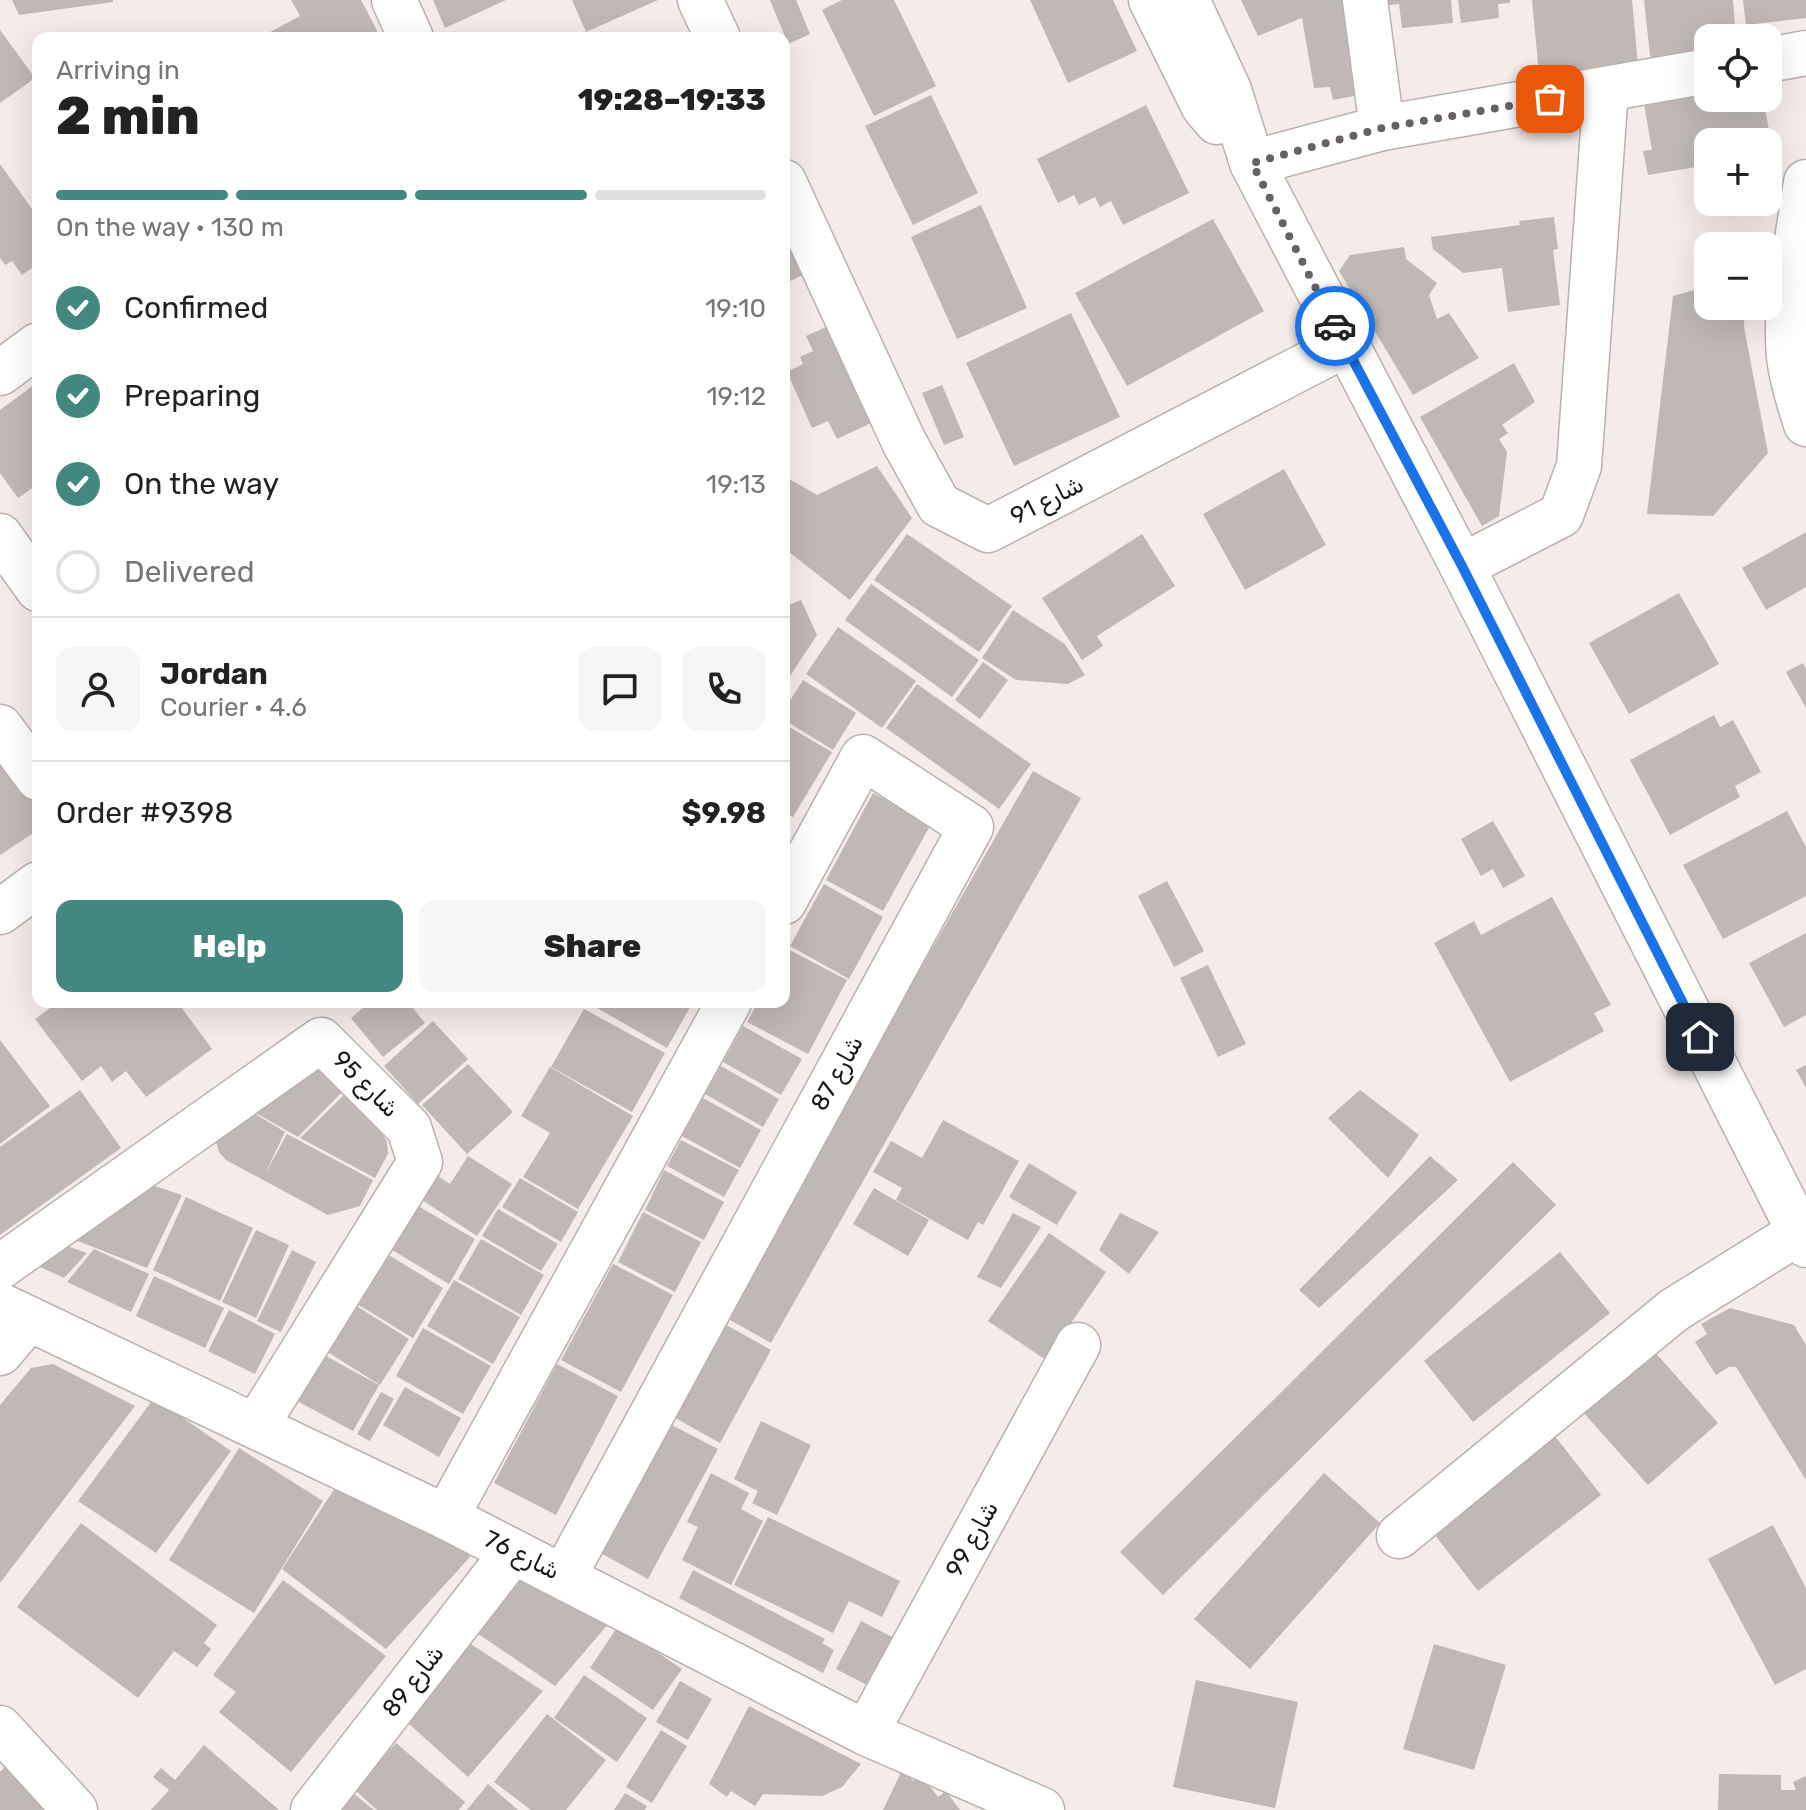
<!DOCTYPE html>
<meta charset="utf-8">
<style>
body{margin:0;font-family:Rubik,"Noto Naskh Arabic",sans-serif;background:#f6f6f6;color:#222;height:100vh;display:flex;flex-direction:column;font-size:30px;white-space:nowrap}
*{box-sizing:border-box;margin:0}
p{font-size:26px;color:#767676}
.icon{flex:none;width:44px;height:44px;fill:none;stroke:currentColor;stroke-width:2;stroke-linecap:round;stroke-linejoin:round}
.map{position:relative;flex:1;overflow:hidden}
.panel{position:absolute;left:32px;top:32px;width:758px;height:976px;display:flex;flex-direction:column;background:#fff;border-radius:16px;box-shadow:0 8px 32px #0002}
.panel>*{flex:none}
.tools{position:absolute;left:1694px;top:24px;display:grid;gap:16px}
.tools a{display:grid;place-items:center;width:88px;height:88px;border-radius:16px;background:#fff;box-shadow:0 8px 32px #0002;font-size:40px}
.pin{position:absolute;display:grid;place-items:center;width:68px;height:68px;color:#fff;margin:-34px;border-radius:16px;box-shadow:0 4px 12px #0006}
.courier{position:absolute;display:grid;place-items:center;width:80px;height:80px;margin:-40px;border:6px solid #1a73e8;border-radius:50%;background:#fff;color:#222;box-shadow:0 2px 10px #0007}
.overview em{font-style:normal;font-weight:800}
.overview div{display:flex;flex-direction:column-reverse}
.overview{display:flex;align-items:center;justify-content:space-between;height:136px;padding:0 24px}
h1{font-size:52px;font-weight:800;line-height:60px}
.bar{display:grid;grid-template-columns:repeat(4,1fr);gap:12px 8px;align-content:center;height:96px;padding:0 24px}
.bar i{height:10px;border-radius:6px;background:#e0e0e0}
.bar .current{background:#428881}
.bar p{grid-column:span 4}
.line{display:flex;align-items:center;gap:20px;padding:0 24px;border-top:2px solid #e0e0e0}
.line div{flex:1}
.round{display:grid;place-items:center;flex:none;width:84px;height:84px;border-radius:16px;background:#f6f6f6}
ol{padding:0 24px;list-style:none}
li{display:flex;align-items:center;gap:24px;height:88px}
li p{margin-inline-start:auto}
li .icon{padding:8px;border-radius:50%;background:#428881;color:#fff;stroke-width:4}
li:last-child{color:#767676}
li i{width:44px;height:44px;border:4px solid #e0e0e0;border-radius:50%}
.button{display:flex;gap:16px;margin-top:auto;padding:16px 24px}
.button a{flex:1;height:92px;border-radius:16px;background:#428881;color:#fff;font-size:32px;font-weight:800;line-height:92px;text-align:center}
.button a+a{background:#f6f6f6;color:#222}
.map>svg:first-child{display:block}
</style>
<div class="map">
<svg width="1806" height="1810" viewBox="0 0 1806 1810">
<rect width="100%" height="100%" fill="#f5ecea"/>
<g fill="#c0b8b5">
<polygon points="12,0 113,0 113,2 19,15"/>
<polygon points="291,0 361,0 381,38 259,38 300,16"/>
<polygon points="433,0 506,0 445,28"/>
<polygon points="572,0 658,0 586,32"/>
<polygon points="770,0 796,0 810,34 788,44"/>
<polygon points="842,0 894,0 936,86 874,116 822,10"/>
<polygon points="1030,0 1113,0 1137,51 1068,83"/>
<polygon points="1241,0 1342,0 1359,95 1333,100 1330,87 1314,88 1302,18 1258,36"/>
<polygon points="1388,0 1451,0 1453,23 1402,28 1399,4 1389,5"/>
<polygon points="1458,0 1510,0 1510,3 1498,4 1499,18 1461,23"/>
<polygon points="1532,0 1632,0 1638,65 1539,74"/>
<polygon points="1644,0 1733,0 1736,38 1708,38 1708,57 1651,64"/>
<polygon points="1743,0 1806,0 1806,18 1746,25"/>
<polygon points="0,30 35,78 0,103"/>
<polygon points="1708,92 1708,98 1763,98 1772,146 1768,147 1768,142 1708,142 1708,165 1648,175 1643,151 1652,150 1644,104"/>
<polygon points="931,95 978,193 913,225 865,126"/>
<polygon points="1146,105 1189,193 1123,225 1111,201 1100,207 1095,197 1079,205 1074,195 1058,203 1037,159"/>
<polygon points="0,164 32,209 38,204 38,264 22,275 12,261 5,265 0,258"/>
<polygon points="784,191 819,267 784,284"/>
<polygon points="981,205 1027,308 957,339 911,237"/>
<polygon points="1554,217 1558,249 1553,250 1560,305 1508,312 1502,268 1463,273 1433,249 1431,237 1520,225 1519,221"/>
<polygon points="1213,219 1264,311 1127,386 1075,293"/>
<polygon points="1404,247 1406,259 1437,283 1429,295 1437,319 1449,313 1479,358 1413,395 1339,271 1350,255"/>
<polygon points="1708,286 1708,306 1745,306 1744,327 1768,453 1713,516 1647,514 1673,296"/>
<polygon points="1071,313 1120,417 1014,466 966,363"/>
<polygon points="826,327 832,340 846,334 884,417 837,439 828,421 812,428 787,372 803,364 800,357 813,351 806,336"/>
<polygon points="1514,363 1535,402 1502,425 1508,433 1499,439 1507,452 1499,516 1482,526 1420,417"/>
<polygon points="38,382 38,484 18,498 0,473 0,410"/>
<polygon points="942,385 964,437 944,445 922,393"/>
<polygon points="877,466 912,518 850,600 784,548 784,476 817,495"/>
<polygon points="1284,469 1326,545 1245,590 1203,514"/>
<polygon points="1806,532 1806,587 1766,610 1742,568"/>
<polygon points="907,534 1012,606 979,652 874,580"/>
<polygon points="1142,534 1175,586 1097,636 1103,646 1082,660 1042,598"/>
<polygon points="871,584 979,660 952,697 845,620"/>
<polygon points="1679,593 1719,664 1629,714 1589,643"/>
<polygon points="801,600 817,635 784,685 784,607"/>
<polygon points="1013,610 1065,644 1085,675 1068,684 1016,680 982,658"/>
<polygon points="838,627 916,681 882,728 806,674"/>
<polygon points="983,662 1008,680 980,719 955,700"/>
<polygon points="1803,663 1806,669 1806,708 1786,672"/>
<polygon points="803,680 856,713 833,750 784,720 784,710"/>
<polygon points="917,684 1031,764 999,809 886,728"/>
<polygon points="1714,715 1720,727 1733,720 1761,772 1735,786 1740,797 1670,835 1630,760"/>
<polygon points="784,724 832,752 793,817 784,812"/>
<polygon points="0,749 38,790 38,830 0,855"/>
<polygon points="1033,771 1081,798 771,1343 723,1316"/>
<polygon points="873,793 931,824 883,911 826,880"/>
<polygon points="1787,811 1806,847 1806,896 1723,939 1683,865"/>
<polygon points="1493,821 1525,876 1503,888 1493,869 1481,876 1461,839"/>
<polygon points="1167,881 1204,951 1174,967 1138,896"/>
<polygon points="824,884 883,917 849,979 790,946"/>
<polygon points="1552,897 1611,1005 1594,1013 1604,1031 1510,1082 1434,943 1474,921 1481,935"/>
<polygon points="1806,933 1806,1015 1784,1027 1749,963"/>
<polygon points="786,948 847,980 808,1054 747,1022 758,1002 784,1002"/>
<polygon points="1208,965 1246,1044 1218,1057 1180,978"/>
<polygon points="58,1002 188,1002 181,1007 212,1049 146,1097 126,1071 112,1082 101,1066 82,1081 35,1019"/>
<polygon points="370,1002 408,1002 425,1023 383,1057 351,1018"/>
<polygon points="600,1002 693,1002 667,1048 597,1008"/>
<polygon points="584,1009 665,1053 632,1112 551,1067"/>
<polygon points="433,1021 468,1059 418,1104 384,1066"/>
<polygon points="743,1026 802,1059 781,1095 723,1062"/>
<polygon points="0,1040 50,1106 0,1144"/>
<polygon points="468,1064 513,1112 467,1154 422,1105"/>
<polygon points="1806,1065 1806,1088 1796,1070"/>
<polygon points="721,1066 779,1099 763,1127 705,1094"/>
<polygon points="550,1067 633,1116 578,1209 523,1177 550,1133 521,1116"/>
<polygon points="311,1069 328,1072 344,1090 298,1137 254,1112"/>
<polygon points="80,1090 121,1148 0,1235 0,1147"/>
<polygon points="1360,1090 1419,1135 1388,1178 1328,1118"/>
<polygon points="345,1094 376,1124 387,1142 388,1154 375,1178 300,1138"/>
<polygon points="703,1098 761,1130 740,1168 682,1136"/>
<polygon points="252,1112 285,1132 265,1174 287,1134 373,1180 360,1206 328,1215 226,1160 219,1152 216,1142 220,1134"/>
<polygon points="943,1120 1019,1161 983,1225 978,1222 968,1240 896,1200 902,1188 873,1172 891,1141 922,1158"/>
<polygon points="681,1140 739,1170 724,1197 667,1166"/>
<polygon points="468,1156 512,1184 477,1236 422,1200 438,1176 450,1184"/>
<polygon points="1430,1156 1458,1180 1319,1308 1299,1290"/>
<polygon points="1513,1162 1556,1205 1163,1595 1120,1552"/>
<polygon points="1029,1163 1077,1192 1057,1225 1009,1197"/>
<polygon points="664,1170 724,1202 704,1240 645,1210"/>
<polygon points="520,1178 578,1212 561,1242 502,1207"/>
<polygon points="140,1181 182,1195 147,1268 70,1238"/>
<polygon points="874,1188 929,1220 908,1256 853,1224"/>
<polygon points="186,1197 253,1228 220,1301 153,1270"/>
<polygon points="418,1206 475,1239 449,1284 392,1250"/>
<polygon points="498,1209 558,1244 541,1271 482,1236"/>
<polygon points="643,1212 701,1242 675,1292 618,1262"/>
<polygon points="1013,1213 1041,1227 1001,1288 977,1277"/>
<polygon points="1120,1213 1159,1232 1129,1274 1099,1250"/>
<polygon points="256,1230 289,1245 256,1318 222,1302"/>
<polygon points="1049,1233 1106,1272 1046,1360 988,1321"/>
<polygon points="481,1239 544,1275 521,1315 458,1279"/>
<polygon points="64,1245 87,1253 64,1278 38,1266"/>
<polygon points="94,1249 149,1274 131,1312 67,1282"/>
<polygon points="292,1250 316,1262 281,1332 257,1321"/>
<polygon points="1560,1252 1610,1313 1473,1422 1424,1361"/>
<polygon points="387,1254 443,1288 413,1338 357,1304"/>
<polygon points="613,1264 673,1295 621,1392 561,1360"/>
<polygon points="154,1276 224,1308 205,1348 136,1316"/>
<polygon points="454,1280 520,1317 493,1364 427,1326"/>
<polygon points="355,1305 409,1339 380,1385 326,1351"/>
<polygon points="1730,1308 1794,1325 1806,1345 1806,1480 1736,1367 1729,1367 1716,1375 1695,1342 1707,1334 1701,1324"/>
<polygon points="229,1310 275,1334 255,1374 208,1351"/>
<polygon points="721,1322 771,1350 720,1443 670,1415"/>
<polygon points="423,1328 491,1366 463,1414 396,1376"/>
<polygon points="1652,1349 1718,1423 1648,1485 1582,1411"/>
<polygon points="322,1354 379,1385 353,1431 297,1401"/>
<polygon points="53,1364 135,1406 0,1583 0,1405 31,1368"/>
<polygon points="557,1364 618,1396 556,1515 494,1483"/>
<polygon points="405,1387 461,1418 439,1457 383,1425"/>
<polygon points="381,1392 394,1399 370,1441 357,1434"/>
<polygon points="154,1398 231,1451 156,1553 78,1501"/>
<polygon points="664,1421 718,1449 648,1579 595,1550"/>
<polygon points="761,1421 811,1445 777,1515 752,1503 758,1491 734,1479"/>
<polygon points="1554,1435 1601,1495 1478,1591 1431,1530"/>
<polygon points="239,1448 323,1501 254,1613 169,1560"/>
<polygon points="711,1473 749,1493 741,1509 763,1521 731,1585 682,1560 698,1527 687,1522"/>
<polygon points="1324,1473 1380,1523 1250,1669 1194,1619"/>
<polygon points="337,1485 465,1545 470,1557 386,1649 282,1569"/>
<polygon points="768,1517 900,1581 882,1617 849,1601 833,1633 734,1585"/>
<polygon points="81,1523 217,1625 204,1643 211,1649 197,1667 174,1651 138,1698 17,1607"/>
<polygon points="1773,1525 1806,1588 1806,1669 1775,1685 1708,1559"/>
<polygon points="693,1570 825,1639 822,1643 834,1650 823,1673 679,1598"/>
<polygon points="516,1575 610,1622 555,1686 471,1629"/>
<polygon points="283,1580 386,1656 291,1772 219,1712 236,1692 213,1675"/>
<polygon points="861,1621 898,1640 873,1688 836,1669"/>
<polygon points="618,1626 682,1669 653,1710 590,1668"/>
<polygon points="460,1637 543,1691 468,1777 398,1714"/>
<polygon points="1434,1644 1506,1665 1474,1770 1403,1749"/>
<polygon points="584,1675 647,1718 617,1762 554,1718"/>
<polygon points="1196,1680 1298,1702 1275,1808 1173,1787"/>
<polygon points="680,1681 712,1699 688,1740 656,1722"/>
<polygon points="749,1706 861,1764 842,1787 822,1796 763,1794 755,1806 731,1791 727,1797 709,1784"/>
<polygon points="547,1714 606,1760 566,1810 531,1810 494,1782"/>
<polygon points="661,1730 687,1746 652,1803 626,1787"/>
<polygon points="396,1743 465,1802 459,1810 377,1810 355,1790"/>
<polygon points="204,1745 279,1810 151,1810 169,1790 153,1777 161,1768 175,1780"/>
<polygon points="6,1766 47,1810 0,1810 0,1772"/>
<polygon points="903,1768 913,1781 921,1775 938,1797 946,1791 960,1810 883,1810"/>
<polygon points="1719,1774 1781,1775 1781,1790 1796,1790 1793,1782 1806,1776 1806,1810 1718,1810"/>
<polygon points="488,1784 518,1810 467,1810"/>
<polygon points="352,1792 374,1810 338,1810"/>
<polygon points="625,1793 647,1806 645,1810 614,1810"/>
</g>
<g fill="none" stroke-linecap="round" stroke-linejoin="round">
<g stroke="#b9b1af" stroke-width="47">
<g id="minor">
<polyline points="394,0 411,38"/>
<polyline points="700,0 718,38"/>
<polyline points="1151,0 1204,107 1217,122"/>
<polyline points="1187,0 1229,90 1252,163 1462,566 1806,1245"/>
<polyline points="1365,0 1382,128"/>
<polyline points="1768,60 1806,53"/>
<polyline points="1252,163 1382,128 1708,71"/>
<polyline points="784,182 904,442 939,505 988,530 1345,345"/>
<path d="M1806,182C1798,239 1784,299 1789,357C1792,380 1799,402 1806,424"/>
<polyline points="0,373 38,345"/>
<polyline points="0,536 38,589"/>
<polyline points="1462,566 1561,515 1579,466 1606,89"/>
<polyline points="0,727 38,778"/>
<polyline points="0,912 38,884"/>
<polyline points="0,1267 321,1040 409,1128 420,1162 256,1426"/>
<polyline points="0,1305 446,1517 866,1733 1042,1810"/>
<polyline points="0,1353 29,1319"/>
<polyline points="446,1517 729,1002"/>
<polyline points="1399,1536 1674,1310 1806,1228"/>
<polyline points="564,1576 971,827 863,757 784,902"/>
<polyline points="0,1728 75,1810"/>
<polyline points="866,1733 1078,1345"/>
<polyline points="313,1810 513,1552"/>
</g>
</g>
<use href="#minor" stroke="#fff" stroke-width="44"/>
</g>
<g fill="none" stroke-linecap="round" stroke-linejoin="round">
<polyline stroke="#676260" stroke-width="8" stroke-dasharray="0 14.4" points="1335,326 1252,163 1382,128 1550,99"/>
<polyline stroke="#1a73e8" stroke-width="10" points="1335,326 1462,566 1700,1037"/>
</g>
<g text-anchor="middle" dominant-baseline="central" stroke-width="6" stroke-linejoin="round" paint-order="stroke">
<g font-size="24" fill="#1a1716" stroke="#fff">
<text transform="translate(1047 500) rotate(-27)">شارع 91</text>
<text transform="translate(837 1073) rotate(-61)">شارع 87</text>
<text transform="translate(366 1084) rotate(45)">شارع 95</text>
<text transform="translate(972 1539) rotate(-61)">شارع 99</text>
<text transform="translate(522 1555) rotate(26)">شارع 76</text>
<text transform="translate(413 1681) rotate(-52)">شارع 89</text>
</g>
</g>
</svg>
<div class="tools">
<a><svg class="icon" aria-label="locate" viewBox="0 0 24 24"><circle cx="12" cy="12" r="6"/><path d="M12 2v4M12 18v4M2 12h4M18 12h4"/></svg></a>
<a>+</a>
<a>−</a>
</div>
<div class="pin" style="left:1550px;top:99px;background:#ea580c"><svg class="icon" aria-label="bag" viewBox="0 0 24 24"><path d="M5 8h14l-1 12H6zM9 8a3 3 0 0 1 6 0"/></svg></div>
<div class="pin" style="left:1700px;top:1037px;background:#1f2937"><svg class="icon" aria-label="home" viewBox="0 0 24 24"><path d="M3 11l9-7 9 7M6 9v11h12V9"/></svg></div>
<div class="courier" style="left:1335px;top:326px"><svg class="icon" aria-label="car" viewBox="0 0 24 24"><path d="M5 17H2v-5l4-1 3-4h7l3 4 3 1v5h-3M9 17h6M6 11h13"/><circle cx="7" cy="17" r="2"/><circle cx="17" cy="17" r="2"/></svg></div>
<section class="panel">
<div class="overview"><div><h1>2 min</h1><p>Arriving in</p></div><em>19:28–19:33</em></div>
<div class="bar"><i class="current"></i><i class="current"></i><i class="current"></i><i></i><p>On the way · 130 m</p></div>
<ol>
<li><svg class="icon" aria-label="check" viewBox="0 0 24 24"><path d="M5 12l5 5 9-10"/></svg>Confirmed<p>19:10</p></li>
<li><svg class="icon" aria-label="check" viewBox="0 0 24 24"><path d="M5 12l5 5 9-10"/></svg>Preparing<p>19:12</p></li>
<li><svg class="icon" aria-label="check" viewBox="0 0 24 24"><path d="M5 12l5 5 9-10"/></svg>On the way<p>19:13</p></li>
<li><i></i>Delivered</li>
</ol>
<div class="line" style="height:144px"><a class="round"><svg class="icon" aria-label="person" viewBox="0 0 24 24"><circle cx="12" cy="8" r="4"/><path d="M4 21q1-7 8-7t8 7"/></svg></a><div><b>Jordan</b><p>Courier · 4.6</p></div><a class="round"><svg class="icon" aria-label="chat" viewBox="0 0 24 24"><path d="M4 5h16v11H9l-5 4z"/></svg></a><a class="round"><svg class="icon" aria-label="phone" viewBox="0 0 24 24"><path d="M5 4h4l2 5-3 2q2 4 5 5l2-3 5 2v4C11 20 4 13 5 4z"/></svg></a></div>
<div class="line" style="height:104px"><div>Order #9398</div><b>$9.98</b></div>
<div class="button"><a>Help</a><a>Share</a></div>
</section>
</div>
